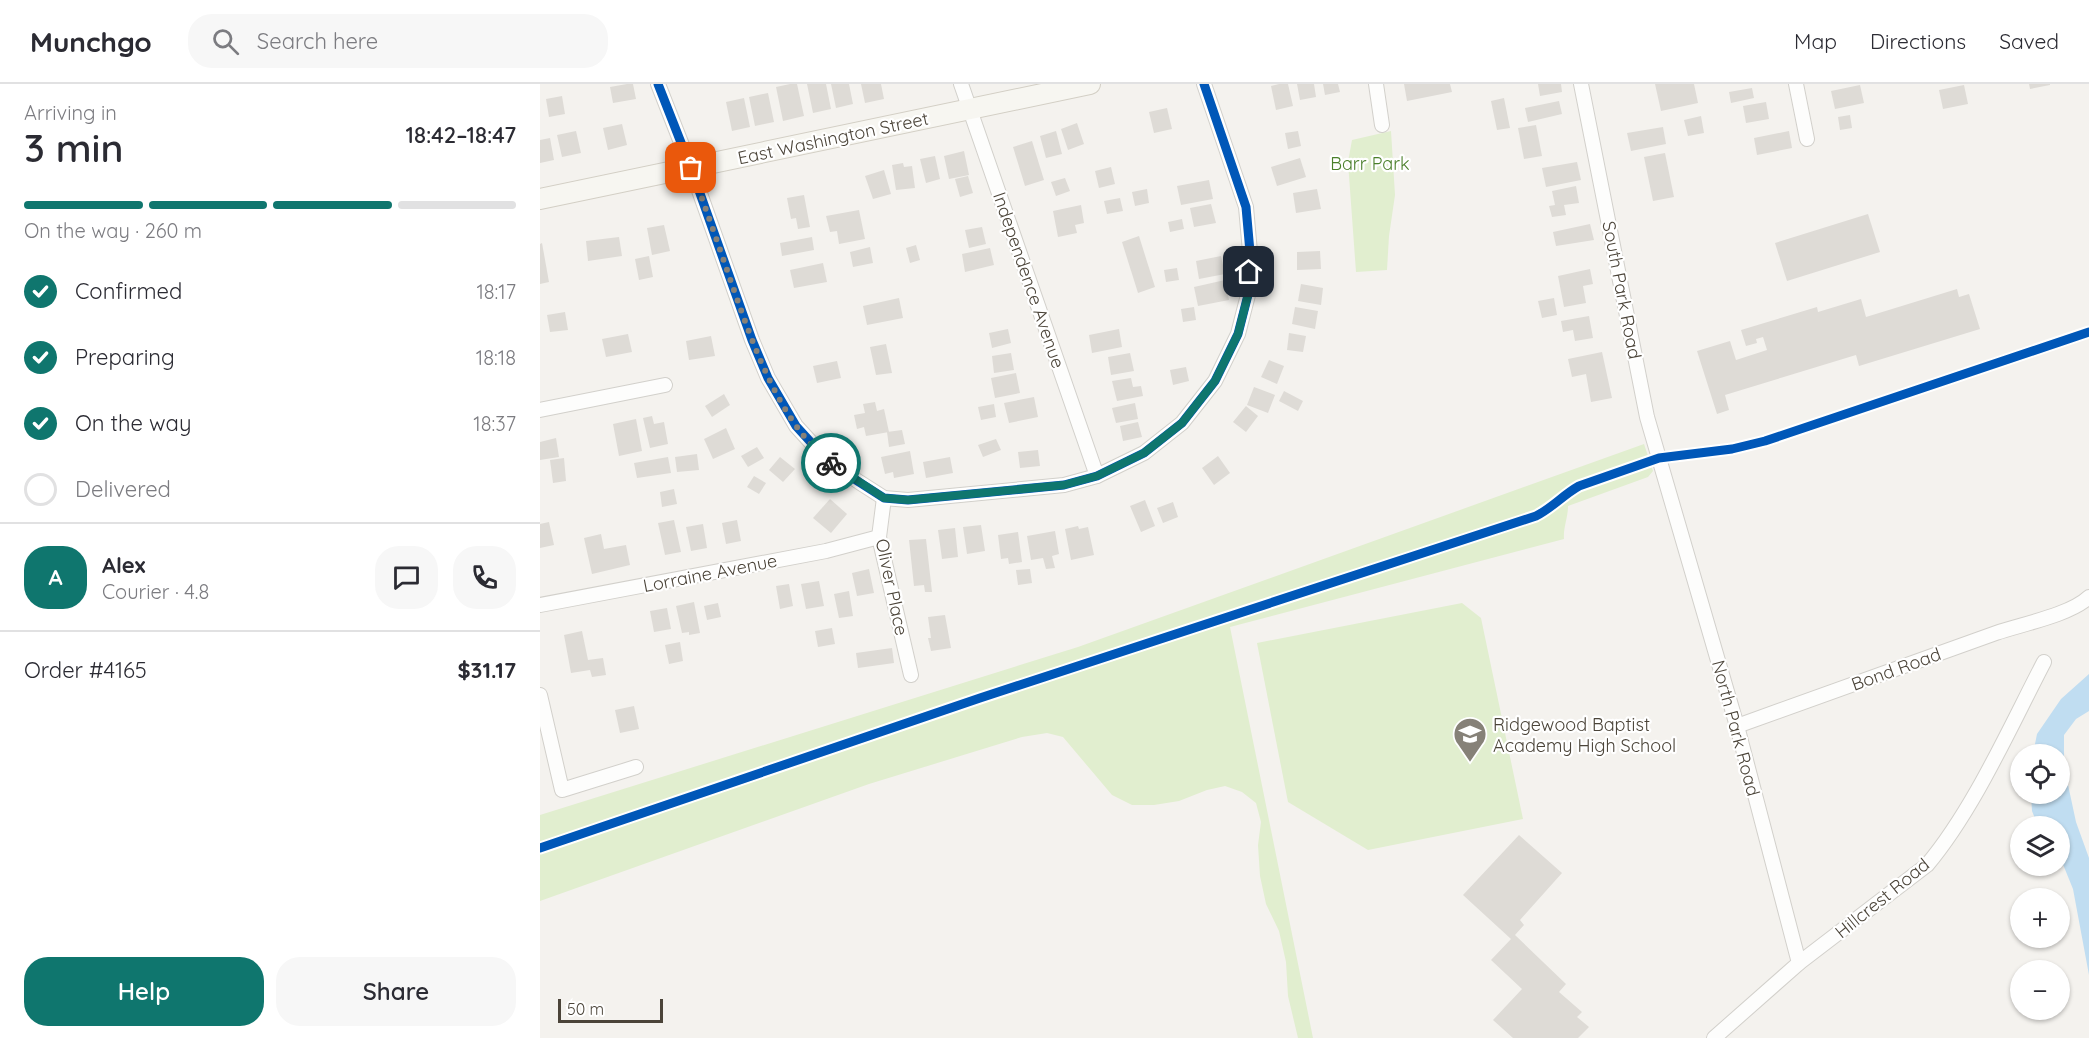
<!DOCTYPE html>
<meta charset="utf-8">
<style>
body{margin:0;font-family:Quicksand,sans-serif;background:#f7f7f7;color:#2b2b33;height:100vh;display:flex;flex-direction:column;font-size:22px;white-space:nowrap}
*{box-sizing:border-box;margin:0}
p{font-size:20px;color:#7c7c81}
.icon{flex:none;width:33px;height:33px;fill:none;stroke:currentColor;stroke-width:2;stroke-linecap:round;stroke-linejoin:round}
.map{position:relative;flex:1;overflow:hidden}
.side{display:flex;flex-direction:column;background:#fff;width:540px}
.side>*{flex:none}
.buttons{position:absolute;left:1470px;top:660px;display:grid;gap:12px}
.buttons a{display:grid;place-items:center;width:60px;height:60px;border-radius:50%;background:#fff;box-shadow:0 2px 4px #0004;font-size:30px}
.scale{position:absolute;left:18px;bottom:15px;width:105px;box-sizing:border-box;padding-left:6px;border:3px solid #4b4439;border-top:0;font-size:16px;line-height:21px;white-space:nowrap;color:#4b4439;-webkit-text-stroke:4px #fff;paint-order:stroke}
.pin{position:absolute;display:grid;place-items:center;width:51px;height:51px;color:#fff;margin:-26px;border-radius:12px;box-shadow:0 3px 9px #0006}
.courier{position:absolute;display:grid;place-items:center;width:60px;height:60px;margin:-30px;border:4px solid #0f766e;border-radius:50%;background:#fff;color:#222;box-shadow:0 2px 8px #0007}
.headline em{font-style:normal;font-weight:600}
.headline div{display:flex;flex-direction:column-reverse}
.headline{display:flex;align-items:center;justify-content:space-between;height:102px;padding:0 24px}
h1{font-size:39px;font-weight:600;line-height:45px}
.bar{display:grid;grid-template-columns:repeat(4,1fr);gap:9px 6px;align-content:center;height:72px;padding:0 24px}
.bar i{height:8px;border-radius:4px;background:#e1e1e2}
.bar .current{background:#0f766e}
.bar p{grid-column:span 4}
.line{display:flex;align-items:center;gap:15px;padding:0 24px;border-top:2px solid #e1e1e2}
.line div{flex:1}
.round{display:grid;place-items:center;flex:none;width:63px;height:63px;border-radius:24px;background:#f7f7f7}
ol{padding:0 24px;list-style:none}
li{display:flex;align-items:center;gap:18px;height:66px}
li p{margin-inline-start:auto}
li .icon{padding:6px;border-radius:50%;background:#0f766e;color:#fff;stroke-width:4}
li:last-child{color:#7c7c81}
li i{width:33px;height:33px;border:3px solid #e1e1e2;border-radius:50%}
.cta{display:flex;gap:12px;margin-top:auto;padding:12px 24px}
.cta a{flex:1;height:69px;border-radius:24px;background:#0f766e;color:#fff;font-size:24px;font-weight:600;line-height:69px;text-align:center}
.cta a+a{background:#f7f7f7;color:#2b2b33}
header{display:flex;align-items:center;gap:36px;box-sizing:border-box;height:84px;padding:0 30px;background:#fff;border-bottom:2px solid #e1e1e2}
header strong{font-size:28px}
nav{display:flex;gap:33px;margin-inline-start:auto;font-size:21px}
.search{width:420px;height:54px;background:#f7f7f7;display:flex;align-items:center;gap:15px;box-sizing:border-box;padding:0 21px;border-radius:24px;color:#7c7c81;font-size:22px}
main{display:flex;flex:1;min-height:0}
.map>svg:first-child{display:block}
</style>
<header>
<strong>Munchgo</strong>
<div class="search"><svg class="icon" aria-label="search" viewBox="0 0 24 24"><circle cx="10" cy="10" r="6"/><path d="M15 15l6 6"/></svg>Search here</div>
<nav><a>Map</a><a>Directions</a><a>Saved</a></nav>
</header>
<main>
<section class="side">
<div class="headline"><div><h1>3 min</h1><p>Arriving in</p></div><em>18:42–18:47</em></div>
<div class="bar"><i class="current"></i><i class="current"></i><i class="current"></i><i></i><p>On the way · 260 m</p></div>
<ol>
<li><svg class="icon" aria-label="check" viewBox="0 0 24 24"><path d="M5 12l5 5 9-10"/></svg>Confirmed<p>18:17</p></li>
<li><svg class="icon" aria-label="check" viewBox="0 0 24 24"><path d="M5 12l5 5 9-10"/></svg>Preparing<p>18:18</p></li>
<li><svg class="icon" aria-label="check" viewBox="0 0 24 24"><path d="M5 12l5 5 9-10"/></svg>On the way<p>18:37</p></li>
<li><i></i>Delivered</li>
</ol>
<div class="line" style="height:108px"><b class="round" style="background:#0f766e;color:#fff">A</b><div><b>Alex</b><p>Courier · 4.8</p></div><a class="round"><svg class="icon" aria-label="chat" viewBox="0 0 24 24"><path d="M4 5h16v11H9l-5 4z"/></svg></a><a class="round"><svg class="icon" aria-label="phone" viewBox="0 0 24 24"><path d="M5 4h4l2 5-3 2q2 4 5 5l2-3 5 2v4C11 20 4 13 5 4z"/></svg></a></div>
<div class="line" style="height:78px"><div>Order #4165</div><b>$31.17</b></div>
<div class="cta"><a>Help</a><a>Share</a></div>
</section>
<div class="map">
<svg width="1549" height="954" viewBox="0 0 1549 954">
<rect width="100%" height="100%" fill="#f4f2ee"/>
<g fill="#e1eecf">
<polygon points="851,47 855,111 849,152 847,186 816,188 808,78 812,56"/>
<path d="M1104,360L1113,387L1108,393L1028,422C1028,434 1023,444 1024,455L690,543L773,954H758L748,912L746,878L739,847L726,820L720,792L718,761L721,738L716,719L702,708L685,702L667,706L639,717L614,721H592L572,711L523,653L507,649L482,653L329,700L0,817V731L538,563Z"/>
<polygon points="922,519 941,534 983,735 828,766 748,718 717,559"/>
</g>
<polygon fill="#c0ddf1" points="1549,590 1549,627 1536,635 1524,651 1524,682 1536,738 1549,774 1549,891 1533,805 1520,773 1520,742 1498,742 1492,727 1491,710 1520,710 1520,670 1493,670 1497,650 1521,615"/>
<g fill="#dedbd6">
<polygon points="87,0 93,0 96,15 73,19 70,3"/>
<polygon points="250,0 257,0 264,32 243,37 236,3"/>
<polygon points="267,0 286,0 291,25 273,29"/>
<polygon points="291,0 309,0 313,20 296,24"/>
<polygon points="321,0 341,0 344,15 325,19"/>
<polygon points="739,0 748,0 753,22 736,26 731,2"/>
<polygon points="757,0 774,0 776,13 760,16"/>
<polygon points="783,0 798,0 800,8 785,11"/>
<polygon points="864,0 910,0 912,8 867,17"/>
<polygon points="998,0 1021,0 1022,8 1000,12"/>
<polygon points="1115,0 1154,0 1158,19 1121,27"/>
<polygon points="1489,0 1510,0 1510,1 1490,5"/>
<polygon points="1320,1 1324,19 1295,25 1291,7"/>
<polygon points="1424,1 1428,20 1403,25 1399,6"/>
<polygon points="1212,4 1214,14 1191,19 1189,8"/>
<polygon points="228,9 234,38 215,42 209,13"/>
<polygon points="22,12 25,30 9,33 6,15"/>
<polygon points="204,14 210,43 192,47 186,18"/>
<polygon points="964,14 970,44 957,46 951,17"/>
<polygon points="1019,17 1022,30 988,38 985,24"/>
<polygon points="1226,18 1229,35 1206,39 1203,22"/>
<polygon points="627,24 632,45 614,49 609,28"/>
<polygon points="1310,31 1312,44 1300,46 1298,33"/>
<polygon points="1161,32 1164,49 1148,52 1144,36"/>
<polygon points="537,39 544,60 528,66 521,45"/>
<polygon points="82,40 87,61 68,66 63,44"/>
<polygon points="996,41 1002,72 984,75 978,44"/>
<polygon points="1123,43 1126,60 1091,67 1087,49"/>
<polygon points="36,47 41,69 22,73 17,51"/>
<polygon points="516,47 522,70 506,74 500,52"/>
<polygon points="758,47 761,62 748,65 745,49"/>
<polygon points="1249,47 1252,64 1217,71 1214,54"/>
<polygon points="10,54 14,76 0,79 0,56"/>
<polygon points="492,57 504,96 485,102 473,63"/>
<polygon points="424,67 429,91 409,95 404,72"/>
<polygon points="1125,69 1134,113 1113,117 1104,73"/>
<polygon points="395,72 400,95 386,99 380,75"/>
<polygon points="760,74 766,93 737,102 731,83"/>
<polygon points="1037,78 1041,96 1006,103 1002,84"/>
<polygon points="363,79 364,83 372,82 375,104 356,106 352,81"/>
<polygon points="571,83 575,100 559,104 555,87"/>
<polygon points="344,86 351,110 333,115 325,92"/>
<polygon points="428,92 433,109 420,113 415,95"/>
<polygon points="525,94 530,107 516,112 511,98"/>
<polygon points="669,96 673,115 641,121 637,102"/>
<polygon points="1036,102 1039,119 1024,121 1026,131 1012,133 1009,122 1015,121 1012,107"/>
<polygon points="607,105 609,119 595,122 592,108"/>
<polygon points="777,105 781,125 756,129 753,109"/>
<polygon points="264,111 270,143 258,145 256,134 251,135 247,114"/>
<polygon points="580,114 583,127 567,130 564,117"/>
<polygon points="671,120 676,139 654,143 650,124"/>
<polygon points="541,121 544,139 535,141 537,149 518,153 513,127"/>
<polygon points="319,126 325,155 299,160 297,147 290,148 286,132"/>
<polygon points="1328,130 1340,168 1247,197 1235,159"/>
<polygon points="642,135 644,145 630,148 628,138"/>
<polygon points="1050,140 1054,156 1016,162 1013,148"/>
<polygon points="124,141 130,167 112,171 107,144"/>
<polygon points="442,143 446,160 429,164 425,146"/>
<polygon points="599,152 615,203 598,209 582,158"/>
<polygon points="79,153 82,172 48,177 46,157"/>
<polygon points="272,153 274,166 242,172 240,159"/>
<polygon points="2,159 9,198 0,200 0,160"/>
<polygon points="376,161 380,176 370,179 366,164"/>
<polygon points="330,163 333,179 313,183 310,168"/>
<polygon points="450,164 454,181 425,188 422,170"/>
<polygon points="780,167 781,185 757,186 757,168"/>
<polygon points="109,172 113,193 99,196 95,175"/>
<polygon points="681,172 685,190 659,195 656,177"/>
<polygon points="283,179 287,198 254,204 250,186"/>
<polygon points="637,184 639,196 626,198 624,186"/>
<polygon points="1050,185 1053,200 1043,202 1046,219 1024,223 1018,192"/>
<polygon points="685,196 689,216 658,222 654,203"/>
<polygon points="761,200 783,204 781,221 758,217"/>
<polygon points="1417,205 1419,213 1429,210 1440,245 1319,282 1316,271 1185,311 1189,326 1177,330 1157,267 1190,257 1196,276 1227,266 1223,253 1216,255 1217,259 1206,262 1201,246 1277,223 1278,228 1321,215 1326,233"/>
<polygon points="359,214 363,234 327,241 323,222"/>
<polygon points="1014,214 1017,231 1002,234 998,217"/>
<polygon points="654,223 656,236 643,238 641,225"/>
<polygon points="755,223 778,227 775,245 752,240"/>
<polygon points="25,228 28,246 10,248 7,231"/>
<polygon points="1049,232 1053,254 1035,257 1033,246 1023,248 1021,237"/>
<polygon points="468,245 471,259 452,264 449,249"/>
<polygon points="579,245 582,263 552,269 549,251"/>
<polygon points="749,249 766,252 763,268 747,266"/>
<polygon points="88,250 92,268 66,273 62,255"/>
<polygon points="171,252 175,272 149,276 146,257"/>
<polygon points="346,260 352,289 336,291 330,263"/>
<polygon points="1062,268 1072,314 1051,318 1046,290 1032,293 1028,275"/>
<polygon points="471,269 474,286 454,289 452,272"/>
<polygon points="590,269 594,287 571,291 568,273"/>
<polygon points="729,276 744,282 737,300 721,293"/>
<polygon points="297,277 301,294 277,299 273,282"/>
<polygon points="646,283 649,297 633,301 630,286"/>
<polygon points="476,289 480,309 455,314 451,294"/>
<polygon points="591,294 593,303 601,302 603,312 577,317 572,297"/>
<polygon points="714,303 735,311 728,329 707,321"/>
<polygon points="744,307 763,317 758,327 739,317"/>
<polygon points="184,310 190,321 172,333 165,322"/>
<polygon points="494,313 498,333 469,339 464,319"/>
<polygon points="335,318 337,327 344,325 349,348 326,352 324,343 317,345 314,331 325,329 323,320"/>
<polygon points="595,319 598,335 576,339 572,324"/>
<polygon points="454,320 456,333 441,336 438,323"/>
<polygon points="706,322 718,332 706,348 693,338"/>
<polygon points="112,332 114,340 124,338 128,360 110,364 103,334"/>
<polygon points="96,335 102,367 79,372 73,340"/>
<polygon points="598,338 602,353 583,357 580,342"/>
<polygon points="186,344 195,365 173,375 164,355"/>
<polygon points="362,346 365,360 349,363 347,348"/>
<polygon points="16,354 19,373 0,376 0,358"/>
<polygon points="456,355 461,366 443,373 438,361"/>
<polygon points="217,363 224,374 208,383 201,372"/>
<polygon points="498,366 500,382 480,384 478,368"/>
<polygon points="370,367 374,390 354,394 353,388 345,390 341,373"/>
<polygon points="157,370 159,386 137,388 135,373"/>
<polygon points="678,372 690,389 674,401 662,384"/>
<polygon points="128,373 131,389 97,394 94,379"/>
<polygon points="240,373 255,385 243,398 229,386"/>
<polygon points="410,373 413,389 386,394 383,378"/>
<polygon points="24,374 26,397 13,399 10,376"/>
<polygon points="214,392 226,399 219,410 207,403"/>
<polygon points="134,405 137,420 122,423 120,408"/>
<polygon points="290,415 307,430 291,449 273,434"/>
<polygon points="605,416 615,442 601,448 590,422"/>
<polygon points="633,418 638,433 623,439 617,424"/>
<polygon points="134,436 141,468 125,471 118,439"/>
<polygon points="197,436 201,457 186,460 182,439"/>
<polygon points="9,438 14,461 0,464 0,440"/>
<polygon points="163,440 167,464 151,467 146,443"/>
<polygon points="441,441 445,467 427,470 423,443"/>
<polygon points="538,442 539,445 548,443 554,471 531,476 525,445"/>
<polygon points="415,444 418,473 402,475 398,446"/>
<polygon points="515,447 519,470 512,472 515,484 506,485 503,474 491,476 487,452"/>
<polygon points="478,448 482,478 469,480 468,474 461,475 458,451"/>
<polygon points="61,450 64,465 86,461 90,481 52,490 44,454"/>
<polygon points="386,455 392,508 385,508 384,501 374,502 369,456"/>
<polygon points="329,485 334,509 317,512 312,489"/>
<polygon points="490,485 492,499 478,501 476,486"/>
<polygon points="279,497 284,522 266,525 261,500"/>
<polygon points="249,500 253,522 240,525 236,502"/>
<polygon points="309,507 313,532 299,534 294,510"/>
<polygon points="154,518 160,549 149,551 149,548 142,549 136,522"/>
<polygon points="178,519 181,533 167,536 164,522"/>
<polygon points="127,524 131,545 114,548 110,527"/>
<polygon points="405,531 411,564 391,567 388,554 391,554 388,533"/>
<polygon points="292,544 295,560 278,563 275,547"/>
<polygon points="42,547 48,576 63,574 66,591 52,593 50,586 31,589 24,551"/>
<polygon points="140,558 143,577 129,580 125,561"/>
<polygon points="352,564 354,579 318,584 316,569"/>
<polygon points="94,622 99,645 80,649 75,626"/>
<polygon points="979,751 1022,789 980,836 984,841 975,851 1026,900 1019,908 1042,928 1037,933 1049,943 1038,954 973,954 953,936 982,905 951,876 971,855 923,811"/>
</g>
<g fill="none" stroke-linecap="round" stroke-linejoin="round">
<g stroke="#d2d0cb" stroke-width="16">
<g id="street">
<polyline points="118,0 151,84 212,256 228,294 256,342 288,377 319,398 344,414 368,416 524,401 557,392 604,369 642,339 675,297 698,250 709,207 710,168 706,123 664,0"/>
<polyline points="421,0 557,392"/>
<polyline points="836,0 842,41"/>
<polyline points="1041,0 1107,333 1197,642 1259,879"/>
<polyline points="1256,0 1267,55"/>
<polyline points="0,326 125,301"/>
<polyline points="344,414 339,453 371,591"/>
<polyline points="0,521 286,467 339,453"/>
<polyline points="0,611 22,706 96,683"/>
<path d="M1197,642C1283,611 1369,580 1456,549C1482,540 1530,531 1549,513"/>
<path d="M1174,954L1259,879L1387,781C1434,725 1470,643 1504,578"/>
</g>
</g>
<g stroke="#d3cfc5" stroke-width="22">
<polyline id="secondary" points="0,115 550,0"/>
</g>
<use href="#street" stroke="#fdfdfc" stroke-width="14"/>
<use href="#secondary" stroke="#f7f6f1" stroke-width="20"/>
<g stroke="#fff" stroke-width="13">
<g id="cycleway">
<polyline points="118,0 151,84 212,256 228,294 256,342 288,377 319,398 344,414 368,416 524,401 557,392 604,369 642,339 675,297 698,250 709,207 710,168 706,123 664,0"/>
<path d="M0,764L440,614L996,432C1012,424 1023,411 1039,402L1119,374L1192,365L1225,357L1549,248"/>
</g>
</g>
<use href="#cycleway" stroke="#0057b8" stroke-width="9"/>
</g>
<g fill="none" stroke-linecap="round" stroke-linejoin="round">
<path stroke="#868178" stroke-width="6" stroke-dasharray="0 10.8" d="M151,84C164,120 177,156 189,192C211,254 237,337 291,379"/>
<polyline stroke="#0f766e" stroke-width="8" points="291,379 344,414 368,416 524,401 557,392 604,369 642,339 675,297 698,250 709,207 709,188"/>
</g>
<defs>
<g id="school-pin" transform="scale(1.725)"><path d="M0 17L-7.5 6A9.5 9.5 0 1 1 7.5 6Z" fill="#868178" stroke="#fff"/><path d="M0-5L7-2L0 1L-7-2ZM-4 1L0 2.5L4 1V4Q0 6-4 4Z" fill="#fff"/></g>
</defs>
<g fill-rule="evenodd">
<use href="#school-pin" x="930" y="650"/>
</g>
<g text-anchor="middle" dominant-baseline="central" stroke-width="4.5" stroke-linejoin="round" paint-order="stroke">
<g font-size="18" fill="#4b4439" stroke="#fff">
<text transform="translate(293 54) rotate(-12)">East Washington Street</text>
<text transform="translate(489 196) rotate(71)">Independence Avenue</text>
<text transform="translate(1082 206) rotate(79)">South Park Road</text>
<text transform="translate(170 489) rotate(-11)">Lorraine Avenue</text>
<text transform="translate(352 503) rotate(78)">Oliver Place</text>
<text transform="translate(1356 585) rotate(-20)">Bond Road</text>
<text transform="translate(1196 644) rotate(75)">North Park Road</text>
<text transform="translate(1342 814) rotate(-39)">Hillcrest Road</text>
</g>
<g font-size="18" fill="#4a7f2a" stroke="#fff">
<text x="830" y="79">Barr Park</text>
</g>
<g font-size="18" fill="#4b4439" stroke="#fff" text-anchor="start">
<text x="953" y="640">Ridgewood Baptist<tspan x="953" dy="21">Academy High School</tspan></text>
</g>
</g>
</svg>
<div class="buttons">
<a><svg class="icon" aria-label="locate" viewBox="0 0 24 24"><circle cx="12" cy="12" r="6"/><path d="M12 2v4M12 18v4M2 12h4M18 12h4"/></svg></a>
<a><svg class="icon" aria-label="layers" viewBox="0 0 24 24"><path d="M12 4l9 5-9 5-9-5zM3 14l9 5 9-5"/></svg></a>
<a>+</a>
<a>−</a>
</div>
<div class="scale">50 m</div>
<div class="pin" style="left:151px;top:84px;background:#ea580c"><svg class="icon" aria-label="bag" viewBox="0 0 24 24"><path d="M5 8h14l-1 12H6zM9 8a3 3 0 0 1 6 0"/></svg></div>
<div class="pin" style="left:709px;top:188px;background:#1f2937"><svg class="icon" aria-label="home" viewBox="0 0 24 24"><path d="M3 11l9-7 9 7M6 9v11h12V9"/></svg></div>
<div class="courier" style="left:291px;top:379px"><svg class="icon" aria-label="bike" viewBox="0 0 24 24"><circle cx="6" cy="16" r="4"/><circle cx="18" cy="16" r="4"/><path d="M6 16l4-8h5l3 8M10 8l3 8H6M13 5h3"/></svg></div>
</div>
</main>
